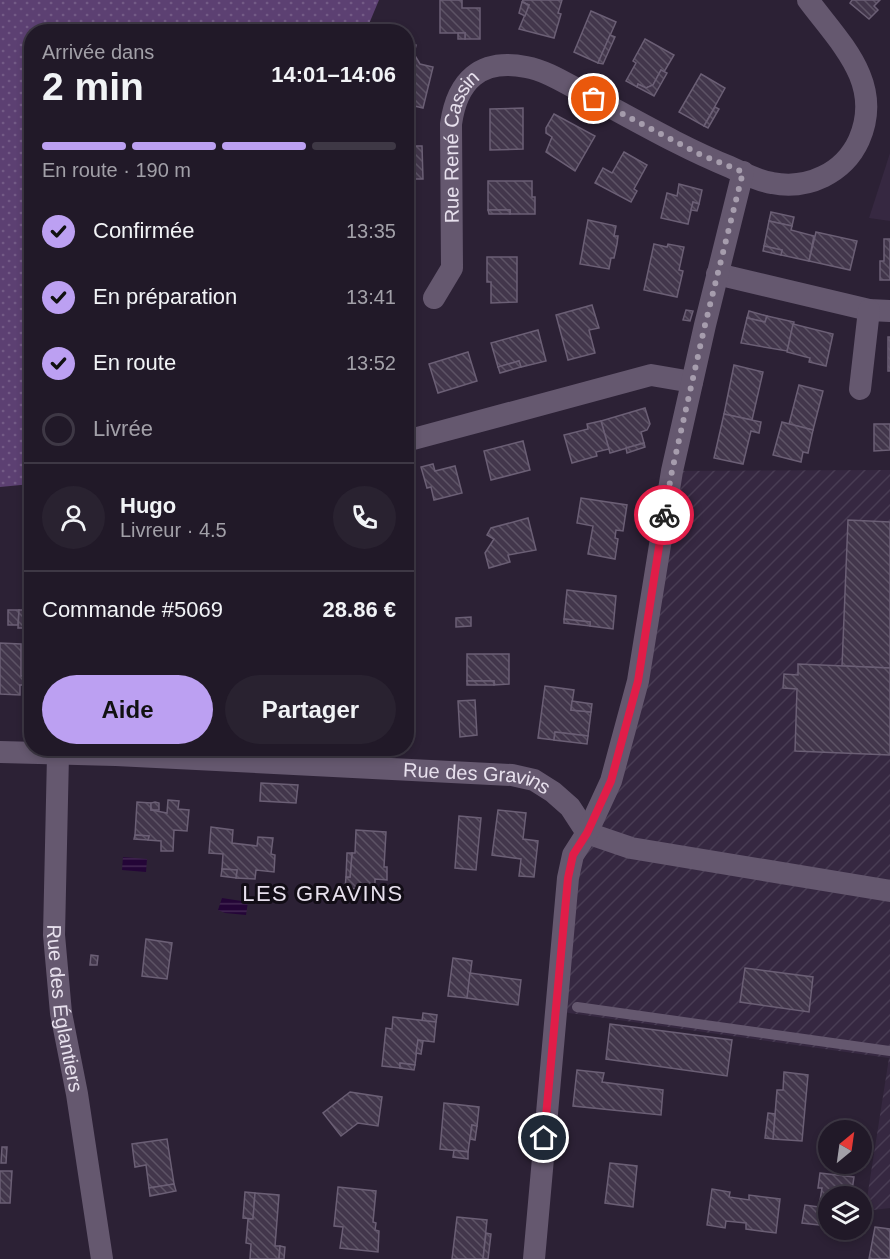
<!DOCTYPE html>
<html lang="fr">
<meta charset="utf-8">
<style>
body{margin:0;font-family:Arial,sans-serif;background:#292230;color:#f1f3f6;height:100vh;display:flex;flex-direction:column;font-size:22px;white-space:nowrap}
*{box-sizing:border-box;margin:0}
p{font-size:20px;color:#a2a0a8}
.icon{flex:none;width:33px;height:33px;fill:none;stroke:currentColor;stroke-width:2;stroke-linecap:round;stroke-linejoin:round}
.map{position:relative;flex:1;overflow:hidden}
.side{position:absolute;left:24px;top:24px;width:390px;height:732px;display:flex;flex-direction:column;background:#211928;border-radius:24px;box-shadow:0 3px 9px #0003,0 0 0 2px #3e3845}
.side>*{flex:none}
.needle{width:39px;rotate:29deg}
.buttons{position:absolute;left:818px;top:1120px;display:grid;gap:12px}
.buttons a{display:grid;place-items:center;width:54px;height:54px;border-radius:50%;background:#211928;box-shadow:0 3px 9px #0003,0 0 0 2px #3e3845;font-size:30px}
.pin{position:absolute;display:grid;place-items:center;width:51px;height:51px;color:#fff;margin:-26px;border:3px solid #fff;border-radius:50%;box-shadow:0 2px 6px #0007}
.courier{position:absolute;display:grid;place-items:center;width:60px;height:60px;margin:-30px;border:4px solid #e11d48;border-radius:50%;background:#fff;color:#222;box-shadow:0 2px 8px #0007}
.headline em{font-style:normal;font-weight:800}
.headline div{display:flex;flex-direction:column-reverse}
.headline{display:flex;align-items:center;justify-content:space-between;height:102px;padding:0 18px}
h1{font-size:39px;font-weight:800;line-height:45px}
.bar{display:grid;grid-template-columns:repeat(4,1fr);gap:9px 6px;align-content:center;height:72px;padding:0 18px}
.bar i{height:8px;border-radius:4px;background:#3e3845}
.bar .on{background:#bca0f2}
.bar p{grid-column:span 4}
.line{display:flex;align-items:center;gap:15px;padding:0 18px;border-top:2px solid #3e3845}
.line div{flex:1}
.round{display:grid;place-items:center;flex:none;width:63px;height:63px;border-radius:32px;background:#292230}
ol{padding:0 18px;list-style:none}
li{display:flex;align-items:center;gap:18px;height:66px}
li p{margin-inline-start:auto}
li .icon{padding:6px;border-radius:50%;background:#bca0f2;color:#111;stroke-width:4}
li:last-child{color:#a2a0a8}
li i{width:33px;height:33px;border:3px solid #3e3845;border-radius:50%}
.cta{display:flex;gap:12px;margin-top:auto;padding:12px 18px}
.cta a{flex:1;height:69px;border-radius:36px;background:#bca0f2;color:#111;font-size:24px;font-weight:800;line-height:69px;text-align:center}
.cta a+a{background:#292230;color:#f1f3f6}
.map>svg:first-child{display:block}
</style>
<div class="map">
<svg width="890" height="1259" viewBox="0 0 890 1259">
<defs>
<pattern id="industrial-furrows" width="10" height="10" patternUnits="userSpaceOnUse" patternTransform="scale(1.5)"><rect width="10" height="10" fill="#362841"/><path d="M-1 1l2-2M0 10L10 0M9 11l2-2" fill="none" stroke="#493d54"/></pattern>
<pattern id="grass-dots" width="8" height="8" patternUnits="userSpaceOnUse" patternTransform="scale(1.5)"><rect width="8" height="8" fill="#5c4072"/><path d="M2 2h.1M6 6h.1" fill="none" stroke="#735b86" stroke-width="1.8" stroke-linecap="round"/></pattern>
<pattern id="water-rules" width="6" height="5" patternUnits="userSpaceOnUse" patternTransform="scale(1.5)"><rect width="6" height="5" fill="#240537"/><path d="M0 2.5h6" fill="none" stroke="#442954"/></pattern>
<pattern id="building-back-hatch" width="6" height="6" patternUnits="userSpaceOnUse" patternTransform="scale(1.5)"><rect width="6" height="6" fill="#42364b"/><path d="M-1 5l2 2M0 0l6 6M5-1l2 2" fill="none" stroke="#5d5365"/></pattern>
</defs>
<rect width="100%" height="100%" fill="#2c2135"/>
<polygon fill="#362841" points="890,153 890,221 869,218"/>
<polygon fill="url(#industrial-furrows)" points="890,470 890,1208 865,1211 889,1058 555,1011 568,878 611,781 672,471"/>
<polygon fill="url(#grass-dots)" points="0,0 379,0 366,31 32,32 31,484 0,487"/>
<g fill="url(#water-rules)">
<polygon points="22,563 31,563 31,592 23,592"/>
<polygon points="123,857 147,859 146,872 122,870"/>
<polygon points="222,898 248,902 246,915 225,913 218,910"/>
</g>
<g fill="url(#building-back-hatch)" stroke="#6b5f75" stroke-width="1.5">
<polygon points="440,0 462,0 462,8 480,8 480,39 465,39 465,33 440,33"/>
<polygon points="523,0 562,0 558,13 561,14 554,38 519,29 529,5 522,2"/>
<polygon points="852,0 880,0 874,6 878,10 869,19 850,3"/>
<polygon points="522,2 529,5 525,16 519,13"/>
<polygon points="591,11 616,22 598,63 574,52"/>
<rect x="458" y="33" width="7" height="6"/>
<polygon points="610,35 615,37 603,64 598,63"/>
<polygon points="645,39 674,55 664,72 661,70 653,85 646,88 638,84 637,87 626,81 636,63 633,61"/>
<polygon points="406,43 416,45 414,54 420,64 433,67 423,108 406,104"/>
<polygon points="661,70 667,73 654,96 637,87 638,84 646,88 653,85"/>
<polygon points="701,74 725,88 704,126 679,112"/>
<polygon points="715,107 719,109 708,128 704,126"/>
<polygon points="523,108 523,149 490,150 490,109"/>
<polygon points="554,114 595,136 575,171 546,152 552,137 546,133 546,128"/>
<polygon points="406,146 422,146 423,179 406,179"/>
<polygon points="624,152 647,165 634,189 637,191 631,202 595,183 603,168 612,173"/>
<polygon points="488,181 532,181 532,197 535,197 535,214 510,214 510,210 488,210"/>
<polygon points="679,184 702,190 699,204 693,202 688,224 661,218 667,193 677,196"/>
<polygon points="693,202 699,204 697,211 691,210"/>
<polygon points="406,206 412,206 414,229 412,250 406,250"/>
<polygon points="488,210 510,210 510,214 489,214"/>
<polygon points="771,212 794,217 792,226 769,221"/>
<polygon points="588,220 616,226 614,236 618,236 617,244 614,258 611,258 609,269 580,264"/>
<polygon points="769,221 792,226 791,230 814,236 809,261 781,255 782,250 764,246"/>
<polygon points="816,232 857,241 850,270 809,261"/>
<polygon points="884,239 890,239 890,280 880,280 880,261 884,261"/>
<polygon points="654,244 667,247 668,244 684,247 679,270 683,271 677,297 644,290"/>
<polygon points="764,246 782,250 781,255 763,251"/>
<polygon points="487,257 517,257 517,302 491,303 491,282 487,282"/>
<polygon points="592,305 599,328 589,330 595,353 568,360 556,315"/>
<polygon points="686,310 693,311 690,321 683,320"/>
<polygon points="749,311 767,316 765,322 747,318"/>
<polygon points="767,316 794,322 787,351 741,343 747,318 765,322"/>
<polygon points="793,324 833,334 826,366 809,362 810,358 787,352"/>
<polygon points="538,330 546,361 521,367 519,361 498,367 491,343"/>
<rect x="888" y="337" width="2" height="34"/>
<polygon points="468,352 477,381 438,393 429,364"/>
<polygon points="519,361 521,367 500,373 498,367"/>
<polygon points="734,365 763,372 752,420 724,414"/>
<polygon points="799,385 823,391 813,430 789,424"/>
<polygon points="645,408 650,424 647,430 641,432 644,443 610,453 601,421"/>
<polygon points="724,414 761,422 759,433 751,431 743,464 714,458"/>
<polygon points="601,421 609,449 596,452 597,456 572,463 564,435 588,429 587,424"/>
<polygon points="782,422 813,430 808,453 803,452 801,462 773,455"/>
<polygon points="874,424 890,424 890,450 874,451"/>
<polygon points="523,441 530,470 491,480 484,451"/>
<polygon points="644,443 645,447 627,453 626,448"/>
<polygon points="433,464 435,471 455,466 462,493 434,500 431,487 427,488 421,467"/>
<polygon points="581,498 627,505 623,531 616,530 615,538 618,539 615,559 588,554 593,526 577,523"/>
<polygon points="528,518 536,550 508,555 510,562 489,568 485,553 494,539 487,535 491,528"/>
<polygon points="848,520 890,522 890,668 842,666"/>
<polygon points="567,590 616,596 613,629 590,626 590,622 564,619"/>
<polygon points="8,610 19,610 18,625 8,625"/>
<polygon points="19,610 32,610 32,628 18,628"/>
<polygon points="471,617 471,626 456,627 456,618"/>
<polygon points="564,619 590,622 590,626 564,623"/>
<polygon points="0,643 21,644 21,676 27,676 27,685 20,685 20,695 0,694"/>
<polygon points="467,654 509,654 509,684 494,685 494,681 467,681"/>
<polygon points="798,664 890,668 890,755 795,751 797,689 783,688 784,674 798,675"/>
<rect x="467" y="681" width="27" height="4"/>
<polygon points="545,686 574,690 571,710 591,712 588,736 555,732 554,740 538,738"/>
<polygon points="475,700 477,735 460,737 458,701"/>
<polygon points="572,701 592,704 591,712 571,710"/>
<polygon points="555,732 588,736 587,744 554,740"/>
<polygon points="261,783 298,785 296,803 260,801"/>
<polygon points="168,800 179,801 178,809 189,810 187,831 174,830 173,851 161,851 161,841 148,840 149,836 135,835 137,802 151,803 151,810 167,813"/>
<polygon points="155,802 159,803 159,810 151,810 151,803"/>
<polygon points="498,810 526,813 523,839 538,841 534,877 519,876 521,859 492,855"/>
<polygon points="459,816 481,818 476,870 455,868"/>
<polygon points="211,827 233,830 232,843 257,846 258,837 273,838 271,854 275,855 274,872 256,870 255,879 236,878 237,870 222,869 223,854 209,853"/>
<polygon points="356,830 386,832 384,867 387,867 387,880 375,879 375,890 345,888 346,877 350,877 352,853 355,853"/>
<polygon points="135,835 149,836 148,840 134,839"/>
<polygon points="347,853 352,853 350,877 346,877"/>
<polygon points="222,869 237,870 236,878 221,876"/>
<polygon points="146,939 172,943 167,979 142,976"/>
<polygon points="91,955 98,956 97,965 90,965"/>
<polygon points="453,958 472,961 467,998 448,996"/>
<polygon points="745,968 813,977 809,1012 740,1002"/>
<polygon points="470,973 521,980 518,1005 467,998"/>
<polygon points="423,1013 437,1015 436,1022 422,1021"/>
<polygon points="393,1017 436,1022 434,1042 418,1040 415,1065 400,1063 400,1068 382,1066 386,1028 392,1029"/>
<polygon points="610,1024 732,1040 727,1076 606,1059"/>
<polygon points="418,1040 423,1041 421,1054 416,1053"/>
<polygon points="400,1063 415,1065 414,1070 400,1068"/>
<polygon points="577,1070 604,1073 602,1082 663,1090 661,1115 573,1106"/>
<polygon points="784,1072 808,1075 802,1141 773,1139 777,1090 783,1090"/>
<polygon points="350,1092 382,1097 378,1126 358,1123 341,1136 323,1113"/>
<polygon points="444,1103 479,1107 477,1126 472,1125 468,1152 440,1149"/>
<polygon points="768,1113 775,1114 773,1139 765,1138"/>
<polygon points="472,1125 477,1126 475,1140 470,1139"/>
<polygon points="167,1139 174,1184 149,1188 146,1165 135,1167 132,1144"/>
<polygon points="2,1147 7,1147 6,1163 1,1163"/>
<polygon points="454,1150 468,1152 468,1159 453,1157"/>
<polygon points="610,1163 637,1166 633,1207 605,1203"/>
<polygon points="0,1171 12,1171 10,1203 0,1203"/>
<polygon points="820,1173 854,1177 851,1197 828,1197 828,1226 802,1223 805,1205 819,1207 822,1188 818,1188"/>
<polygon points="174,1184 176,1191 150,1196 149,1188"/>
<polygon points="338,1187 376,1191 373,1222 376,1223 375,1230 379,1231 378,1252 340,1248 343,1227 334,1226"/>
<polygon points="712,1189 730,1192 729,1197 749,1200 749,1195 780,1199 776,1233 746,1229 746,1223 726,1221 725,1228 707,1225"/>
<polygon points="245,1192 255,1193 253,1219 243,1218"/>
<polygon points="255,1193 279,1195 275,1246 280,1246 279,1259 250,1259 251,1244 246,1243 248,1219 253,1219"/>
<polygon points="457,1217 487,1220 483,1259 452,1259"/>
<polygon points="875,1227 890,1229 890,1259 869,1259"/>
<polygon points="486,1233 491,1234 488,1259 483,1259"/>
<polygon points="280,1246 285,1247 284,1259 279,1259"/>
</g>
<g fill="none" stroke-linecap="round" stroke-linejoin="round">
<polyline stroke="#65586f" stroke-width="10" points="577,1007 890,1051"/>
<g stroke="#65586f" stroke-width="22">
<polyline points="717,274 869,310 890,311"/>
<path id="s1" d="M434,298L452,268L451,124C457,81 480,58 526,67C548,71 568,85 588,95C635,120 681,147 730,167C743,173 758,181 772,183C808,190 844,173 859,140C884,83 840,43 808,0"/>
<polyline points="860,389 869,310"/>
<polyline points="406,441 651,375 692,382"/>
<path id="s2" d="M0,752L116,755L512,775L534,780L553,792L570,807L587,833L631,848L890,891"/>
<path id="s3" d="M58,755L54,935L61,1013L77,1094L102,1259"/>
<polyline points="534,1259 568,878 573,855 587,833 611,781 638,681 672,471 705,325 743,172"/>
</g>
</g>
<g fill="none" stroke-linecap="round" stroke-linejoin="round">
<polyline stroke="#a69dad" stroke-width="6" stroke-dasharray="0 10.8" points="594,99 699,154 743,172 705,325 672,471 664,515"/>
<polyline stroke="#e11d48" stroke-width="8" points="544,1138 568,878 573,855 587,833 611,781 638,681 664,515"/>
</g>
<g text-anchor="middle" dominant-baseline="central" stroke-width="6" stroke-linejoin="round" paint-order="stroke">
<g font-size="20" fill="#e7e0ed" stroke="#120d16">
<text stroke="none"><textPath href="#s1" startOffset="158">Rue René Cassin</textPath></text>
<text stroke="none"><textPath href="#s2" startOffset="478">Rue des Gravins</textPath></text>
<text stroke="none"><textPath href="#s3" startOffset="254">Rue des Églantiers</textPath></text>
</g>
<g font-size="22" letter-spacing="1.5" fill="#e7e0ed" stroke="#120d16">
<text x="323" y="893">LES GRAVINS</text>
</g>
</g>
</svg>
<div class="buttons">
<a><svg class="needle" viewBox="-14 -14 28 28"><path d="M0-13l5 13h-10z" fill="#e53935"/><path d="M0 13l5-13h-10z" fill="#a2a0a8"/></svg></a>
<a><svg class="icon" aria-label="layers" viewBox="0 0 24 24"><path d="M12 4l9 5-9 5-9-5zM3 14l9 5 9-5"/></svg></a>
</div>
<div class="pin" style="left:594px;top:99px;background:#ea580c"><svg class="icon" aria-label="bag" viewBox="0 0 24 24"><path d="M5 8h14l-1 12H6zM9 8a3 3 0 0 1 6 0"/></svg></div>
<div class="pin" style="left:544px;top:1138px;background:#1f2937"><svg class="icon" aria-label="home" viewBox="0 0 24 24"><path d="M3 11l9-7 9 7M6 9v11h12V9"/></svg></div>
<div class="courier" style="left:664px;top:515px"><svg class="icon" aria-label="bike" viewBox="0 0 24 24"><circle cx="6" cy="16" r="4"/><circle cx="18" cy="16" r="4"/><path d="M6 16l4-8h5l3 8M10 8l3 8H6M13 5h3"/></svg></div>
<section class="side">
<div class="headline"><div><h1>2 min</h1><p>Arrivée dans</p></div><em>14:01–14:06</em></div>
<div class="bar"><i class="on"></i><i class="on"></i><i class="on"></i><i></i><p>En route · 190 m</p></div>
<ol>
<li><svg class="icon" aria-label="check" viewBox="0 0 24 24"><path d="M5 12l5 5 9-10"/></svg>Confirmée<p>13:35</p></li>
<li><svg class="icon" aria-label="check" viewBox="0 0 24 24"><path d="M5 12l5 5 9-10"/></svg>En préparation<p>13:41</p></li>
<li><svg class="icon" aria-label="check" viewBox="0 0 24 24"><path d="M5 12l5 5 9-10"/></svg>En route<p>13:52</p></li>
<li><i></i>Livrée</li>
</ol>
<div class="line" style="height:108px"><a class="round"><svg class="icon" aria-label="person" viewBox="0 0 24 24"><circle cx="12" cy="8" r="4"/><path d="M4 21q1-7 8-7t8 7"/></svg></a><div><b>Hugo</b><p>Livreur · 4.5</p></div><a class="round"><svg class="icon" aria-label="phone" viewBox="0 0 24 24"><path d="M5 4h4l2 5-3 2q2 4 5 5l2-3 5 2v4C11 20 4 13 5 4z"/></svg></a></div>
<div class="line" style="height:78px"><div>Commande #5069</div><b>28.86 €</b></div>
<div class="cta"><a>Aide</a><a>Partager</a></div>
</section>
</div>
